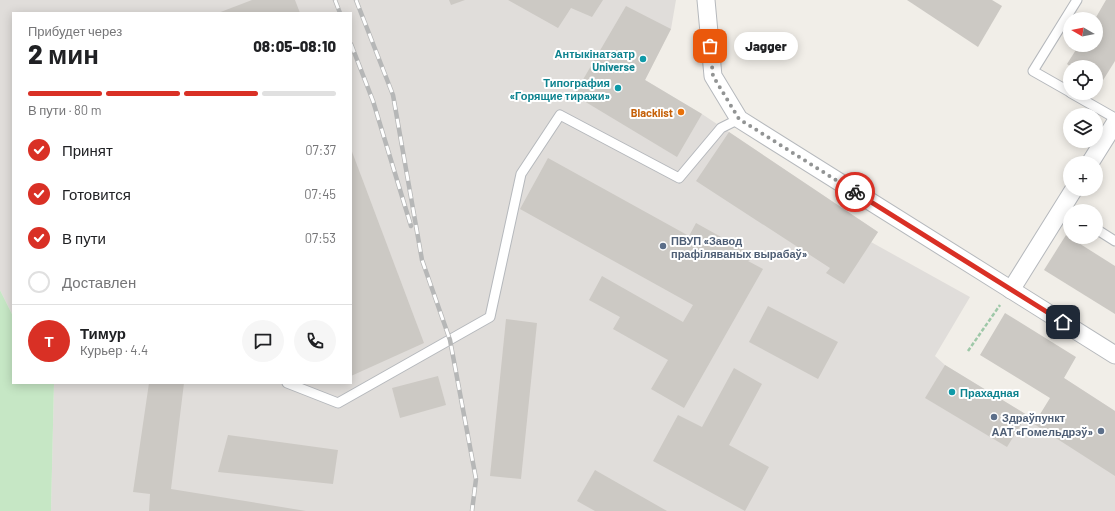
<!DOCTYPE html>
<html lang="ru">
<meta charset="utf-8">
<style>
body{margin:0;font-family:Barlow,sans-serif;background:#f6f6f6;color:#202124;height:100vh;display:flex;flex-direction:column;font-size:15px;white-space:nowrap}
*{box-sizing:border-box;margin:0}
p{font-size:13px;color:#757577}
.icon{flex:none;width:22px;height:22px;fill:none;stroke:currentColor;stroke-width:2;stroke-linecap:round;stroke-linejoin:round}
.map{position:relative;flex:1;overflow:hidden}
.panel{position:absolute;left:12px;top:12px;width:340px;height:372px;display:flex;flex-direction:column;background:#fff;border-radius:0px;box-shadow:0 2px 10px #0003}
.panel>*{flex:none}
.needle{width:26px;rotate:279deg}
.tools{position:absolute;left:1063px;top:12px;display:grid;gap:8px}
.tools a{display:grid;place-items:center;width:40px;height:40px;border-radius:50%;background:#fff;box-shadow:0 2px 10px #0003;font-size:20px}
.pin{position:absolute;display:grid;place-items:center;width:34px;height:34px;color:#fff;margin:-17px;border-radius:8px;box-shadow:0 2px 6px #0006}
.courier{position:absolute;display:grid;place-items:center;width:40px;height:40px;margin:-20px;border:3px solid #d93025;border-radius:50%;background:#fff;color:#222;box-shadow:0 1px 5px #0007}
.bubble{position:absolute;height:28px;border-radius:14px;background:#fff;box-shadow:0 2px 10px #0003;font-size:13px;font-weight:800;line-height:28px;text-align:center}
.overview em{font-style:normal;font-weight:800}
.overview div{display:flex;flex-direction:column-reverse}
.overview{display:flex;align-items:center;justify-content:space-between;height:68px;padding:0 16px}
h1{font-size:26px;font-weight:800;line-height:30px}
.bar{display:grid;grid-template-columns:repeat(4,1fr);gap:6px 4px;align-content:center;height:48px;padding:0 16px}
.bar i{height:5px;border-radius:3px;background:#e0e0e0}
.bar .active{background:#d93025}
.bar p{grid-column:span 4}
.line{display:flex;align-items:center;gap:10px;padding:0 16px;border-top:1px solid #e0e0e0}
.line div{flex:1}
.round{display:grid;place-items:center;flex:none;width:42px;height:42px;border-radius:21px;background:#f6f6f6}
ol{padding:0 16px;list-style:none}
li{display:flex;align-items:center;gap:12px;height:44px}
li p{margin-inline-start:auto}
li .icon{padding:4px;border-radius:50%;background:#d93025;color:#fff;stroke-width:4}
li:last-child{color:#757577}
li i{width:22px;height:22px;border:2px solid #e0e0e0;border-radius:50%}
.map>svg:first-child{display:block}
</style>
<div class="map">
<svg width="1115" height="511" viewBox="0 0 1115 511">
<rect width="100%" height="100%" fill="#f1eee8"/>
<polygon fill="#e0ddda" points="0,0 676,0 671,29 645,80 702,114 878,232 871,242 970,297 935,356 945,365 1027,415 1034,424 1064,378 1115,411 1115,511 51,511 54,383 351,383 351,13 13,13 13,316 0,290"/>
<polygon fill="#c6e7c5" points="0,290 13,316 13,383 54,383 51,511 0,511"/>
<g fill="#ccc9c4">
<polygon points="252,0 295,0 300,13 218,13"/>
<polygon points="449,0 465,0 451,5"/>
<polygon points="508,0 603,0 592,17 571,8 558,28"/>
<polygon points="907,0 992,0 1002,6 978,47"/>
<polygon points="1106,0 1115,0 1115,61 1100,85 1096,82 1096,67 1071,67 1067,64 1079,45 1096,45 1095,19"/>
<polygon points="626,6 671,29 645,80 702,114 677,157 574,95"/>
<polygon points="729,132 878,232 844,284 826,273 830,268 696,181"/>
<polygon points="351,149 424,343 351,376"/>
<polygon points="548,158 689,236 696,223 757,257 748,261 763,269 684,408 651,389 668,360 613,329 620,317 589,300 602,276 683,322 693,305 520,209"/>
<polygon points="1066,235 1115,266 1115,314 1044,270"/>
<polygon points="768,306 838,342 818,379 749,342"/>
<polygon points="1005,313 1076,357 1064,378 1115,411 1115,476 1034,424 1050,398 980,355"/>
<polygon points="506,319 537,323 521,479 490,476"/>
<polygon points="945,365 1027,415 1007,447 925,398"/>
<polygon points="734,368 762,384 729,445 769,467 745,511 653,461 678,415 702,427"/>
<polygon points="438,376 446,405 400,418 392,388"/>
<polygon points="149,383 184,383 171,489 306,511 149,511 150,494 133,492"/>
<polygon points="228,435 338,450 333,484 218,472"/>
<polygon points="595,470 667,511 595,511 577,501"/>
</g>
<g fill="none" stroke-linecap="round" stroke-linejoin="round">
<g stroke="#b5b8bc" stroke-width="11">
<g id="lane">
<polyline points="1070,92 1033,71 1077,0"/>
<polyline points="1071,93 1115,118"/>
<polyline points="1096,229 1115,241"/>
<polyline points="287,383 338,403 490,317 521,174 560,115 679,178 721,128 739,119"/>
</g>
</g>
<g stroke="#b5b8bc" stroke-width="19">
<g id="street">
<polyline points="706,0 713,76 739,119 1115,355"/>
<polyline points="1090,163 1115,123"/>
<polyline points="1011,290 1074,189"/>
</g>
</g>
<polyline stroke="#9ec8a8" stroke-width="2.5" stroke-dasharray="4 2" stroke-linecap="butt" points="968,351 1000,305"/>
<use href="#lane" stroke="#fff" stroke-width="9"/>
<use href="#street" stroke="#fff" stroke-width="17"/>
<g stroke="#b6b7b7" stroke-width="4.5">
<g id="rail">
<polyline points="335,0 340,13"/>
<polyline points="356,0 393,95 422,260 450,340 476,479 472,511"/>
<polyline points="351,44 373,101 411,226"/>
</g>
</g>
<use href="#rail" stroke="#fff" stroke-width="3" stroke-dasharray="9" stroke-linecap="butt"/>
</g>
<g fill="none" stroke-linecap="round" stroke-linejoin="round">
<polyline stroke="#929494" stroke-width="4" stroke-dasharray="0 7.2" points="710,46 713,76 739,119 855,192"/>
<polyline stroke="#d93025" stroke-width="5" points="855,192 1063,322"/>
</g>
<g fill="#0f9aa8" stroke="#fff" stroke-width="1.5">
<circle cx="643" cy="59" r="4"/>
<circle cx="618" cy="88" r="4"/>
<circle cx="952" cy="392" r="4"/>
</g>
<circle fill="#e8710a" stroke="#fff" stroke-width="1.5" cx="681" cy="112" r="4"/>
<g fill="#5c6f8a" stroke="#fff" stroke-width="1.5">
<circle cx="663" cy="246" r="4"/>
<circle cx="994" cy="417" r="4"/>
<circle cx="1101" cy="431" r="4"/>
</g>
<g text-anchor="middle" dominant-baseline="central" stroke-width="4" stroke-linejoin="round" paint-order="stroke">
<g font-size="11" font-weight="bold" fill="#0d838f" stroke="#fff" text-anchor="end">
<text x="635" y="53">Антыкінатэатр<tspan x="635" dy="13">Universe</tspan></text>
<text x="610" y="82">Типография<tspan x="610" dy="13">«Горящие тиражи»</tspan></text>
<text x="960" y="392" text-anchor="start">Прахадная</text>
</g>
<g font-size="11" font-weight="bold" fill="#c56008" stroke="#fff" text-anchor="end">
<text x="673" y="112">Blacklist</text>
</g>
<g font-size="11" font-weight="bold" fill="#4e5e75" stroke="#fff" text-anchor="start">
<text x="671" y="240">ПВУП «Завод<tspan x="671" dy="13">прафіляваных вырабаў»</tspan></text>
<text x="1002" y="417">Здраўпункт</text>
<text x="1093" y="431" text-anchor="end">ААТ «Гомельдрэў»</text>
</g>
</g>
</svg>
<div class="tools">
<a><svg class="needle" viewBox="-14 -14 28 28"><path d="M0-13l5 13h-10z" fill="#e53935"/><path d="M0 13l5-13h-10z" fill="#757577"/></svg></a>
<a><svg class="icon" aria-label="locate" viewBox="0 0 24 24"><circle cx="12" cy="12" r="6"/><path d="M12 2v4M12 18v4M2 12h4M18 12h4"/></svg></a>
<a><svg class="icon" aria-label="layers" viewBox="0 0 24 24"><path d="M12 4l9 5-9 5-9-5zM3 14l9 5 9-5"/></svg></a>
<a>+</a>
<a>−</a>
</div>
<div class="pin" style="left:710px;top:46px;background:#ea580c"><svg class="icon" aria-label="bag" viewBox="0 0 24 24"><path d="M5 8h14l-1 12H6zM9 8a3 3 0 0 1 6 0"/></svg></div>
<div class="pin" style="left:1063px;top:322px;background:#1f2937"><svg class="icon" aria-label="home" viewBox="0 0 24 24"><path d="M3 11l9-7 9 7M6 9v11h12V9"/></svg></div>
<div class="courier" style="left:855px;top:192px"><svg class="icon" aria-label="bike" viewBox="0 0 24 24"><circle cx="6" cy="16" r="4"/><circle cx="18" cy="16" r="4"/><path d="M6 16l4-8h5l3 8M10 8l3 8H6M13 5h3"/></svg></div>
<div class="bubble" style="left:734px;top:32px;width:64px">Jagger</div>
<section class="panel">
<div class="overview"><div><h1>2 мин</h1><p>Прибудет через</p></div><em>08:05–08:10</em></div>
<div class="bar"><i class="active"></i><i class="active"></i><i class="active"></i><i></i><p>В пути · 80 m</p></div>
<ol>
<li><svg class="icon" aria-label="check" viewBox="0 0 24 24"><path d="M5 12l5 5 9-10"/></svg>Принят<p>07:37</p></li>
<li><svg class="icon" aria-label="check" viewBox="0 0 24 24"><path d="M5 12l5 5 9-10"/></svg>Готовится<p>07:45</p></li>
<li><svg class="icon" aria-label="check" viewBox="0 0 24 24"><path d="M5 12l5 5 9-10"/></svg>В пути<p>07:53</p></li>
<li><i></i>Доставлен</li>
</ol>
<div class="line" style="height:72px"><b class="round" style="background:#d93025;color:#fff">Т</b><div><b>Тимур</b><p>Курьер · 4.4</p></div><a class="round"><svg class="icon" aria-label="chat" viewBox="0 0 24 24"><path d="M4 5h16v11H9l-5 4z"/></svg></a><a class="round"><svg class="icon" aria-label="phone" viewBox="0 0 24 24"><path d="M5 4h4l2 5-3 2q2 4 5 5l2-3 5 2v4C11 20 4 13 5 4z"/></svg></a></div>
</section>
</div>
